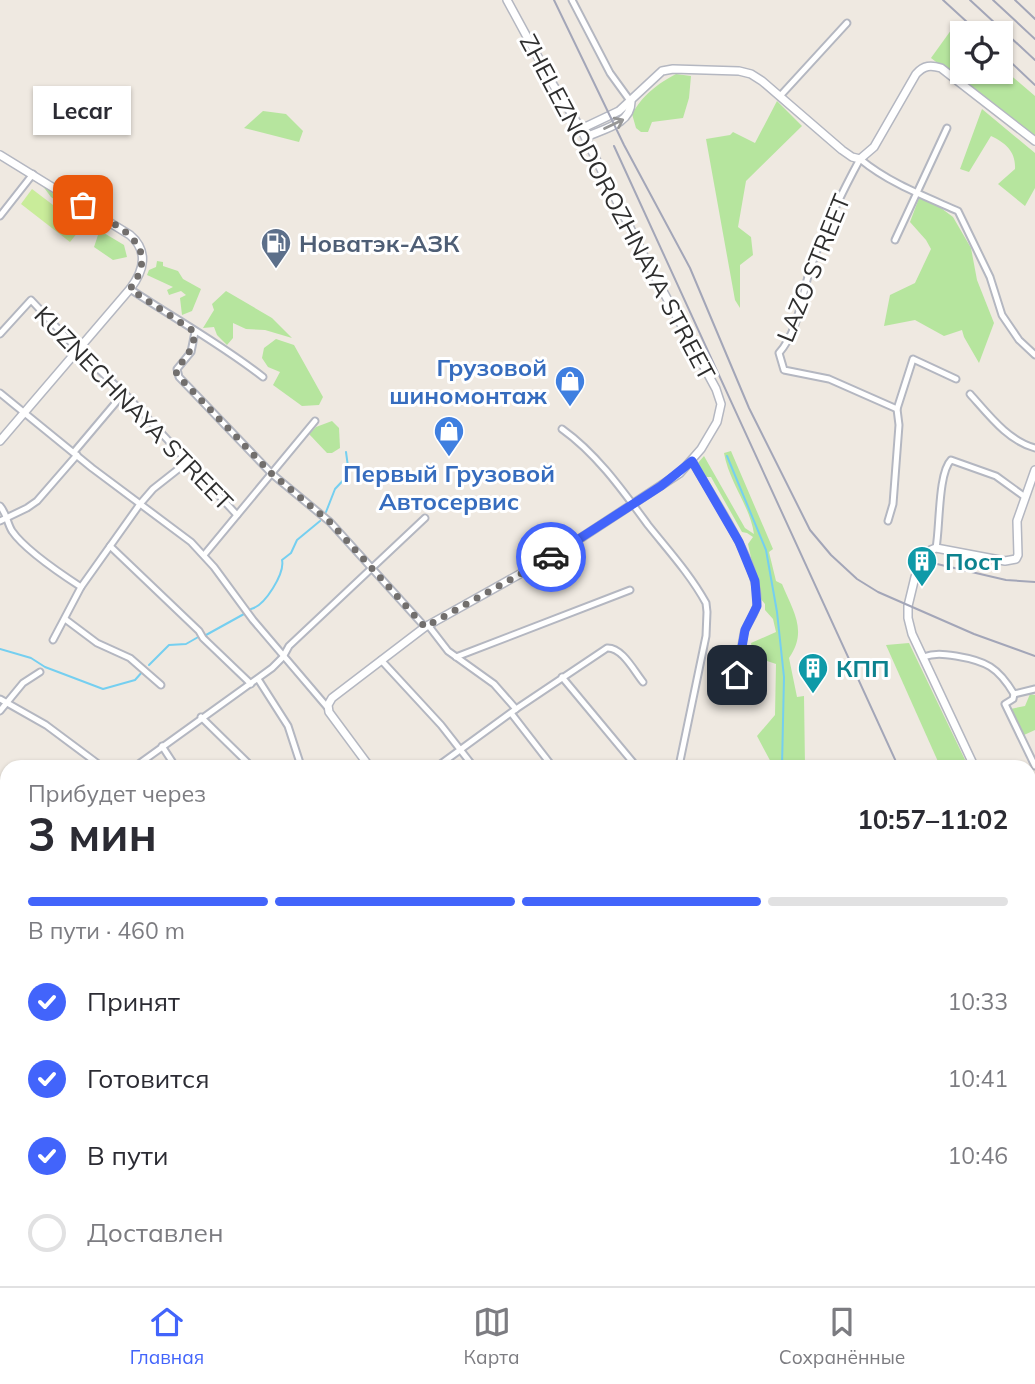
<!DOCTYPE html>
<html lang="ru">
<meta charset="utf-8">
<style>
body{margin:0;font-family:Mulish,sans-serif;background:#f7f7f7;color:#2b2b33;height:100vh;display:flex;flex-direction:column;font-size:26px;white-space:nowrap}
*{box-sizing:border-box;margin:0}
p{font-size:23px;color:#7c7c81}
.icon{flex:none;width:38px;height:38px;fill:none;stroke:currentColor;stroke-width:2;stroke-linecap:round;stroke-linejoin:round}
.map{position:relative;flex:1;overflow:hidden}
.details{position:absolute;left:0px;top:760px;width:1036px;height:527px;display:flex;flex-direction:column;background:#fff;border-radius:21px 21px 0 0;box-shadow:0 2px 5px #0004}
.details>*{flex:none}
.tools{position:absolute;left:950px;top:21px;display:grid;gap:14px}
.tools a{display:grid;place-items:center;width:63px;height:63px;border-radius:0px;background:#fff;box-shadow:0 2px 5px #0004;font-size:35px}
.pin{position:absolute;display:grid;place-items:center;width:60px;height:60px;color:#fff;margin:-30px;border-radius:14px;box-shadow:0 4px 10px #0006}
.courier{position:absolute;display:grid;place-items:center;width:70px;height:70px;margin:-35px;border:5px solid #4264fb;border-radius:50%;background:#fff;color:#222;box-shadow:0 2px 9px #0007}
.bubble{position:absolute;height:49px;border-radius:0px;background:#fff;box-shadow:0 2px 5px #0004;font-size:23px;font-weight:700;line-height:49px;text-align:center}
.overview em{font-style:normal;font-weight:700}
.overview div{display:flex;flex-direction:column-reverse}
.overview{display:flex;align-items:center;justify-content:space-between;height:119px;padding:0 28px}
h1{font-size:46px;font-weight:700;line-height:52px}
.bar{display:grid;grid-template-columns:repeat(4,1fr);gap:10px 7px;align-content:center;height:84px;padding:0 28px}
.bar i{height:9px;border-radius:5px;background:#e1e1e2}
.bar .current{background:#4264fb}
.bar p{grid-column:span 4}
ol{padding:0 28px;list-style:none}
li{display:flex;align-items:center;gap:21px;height:77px}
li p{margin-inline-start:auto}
li .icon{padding:7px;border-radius:50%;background:#4264fb;color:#fff;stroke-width:4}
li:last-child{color:#7c7c81}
li i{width:38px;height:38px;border:4px solid #e1e1e2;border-radius:50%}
.tabs{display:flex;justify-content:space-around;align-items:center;height:98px;border-top:2px solid #e1e1e2;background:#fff;font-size:19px;color:#7c7c81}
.tabs a{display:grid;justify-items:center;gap:4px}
.tabs .current{color:#4264fb}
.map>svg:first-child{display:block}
</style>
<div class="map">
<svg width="1035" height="1286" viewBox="0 0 1035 1286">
<rect width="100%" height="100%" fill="#efe9e1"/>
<g fill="#b6e59e">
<polygon points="954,26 962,34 962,72 1001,72 1001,67 1035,96 1035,139 931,58"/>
<path d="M676,74L691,76L689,98L683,118L652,122L648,132H641L636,128L632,114C644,94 656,85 676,74Z"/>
<polygon points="777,101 802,126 746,181 738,227 751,237 753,255 740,265 740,308 735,300 706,139 730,135 733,132 755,143"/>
<path d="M982,109L1035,153V188L1025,206L998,184L1015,169C1016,152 1006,143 991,136L969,172L960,169Z"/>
<polygon points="263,111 286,114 303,131 299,142 244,128"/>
<polygon points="42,185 104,233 124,245 127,257 113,260 94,247 99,232 51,197"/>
<polygon points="919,198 937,205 953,217 971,248 977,280 994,323 979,363 964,337 962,330 944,336 915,320 884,326 890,295 915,283 931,249 926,240 910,222"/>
<polygon points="157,261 163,262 163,266 178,271 183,279 201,289 192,311 182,315 180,298 186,295 181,291 169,295 167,290 173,287 147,275 149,270 156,267"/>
<polygon points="226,291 272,318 292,338 265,330 246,329 233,323 233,338 227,345 217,335 214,327 203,328 214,310 212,304"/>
<polygon points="276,339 294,345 323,397 319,405 302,406 273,385 280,372 268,367 262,358 264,348"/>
<polygon points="332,421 339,428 340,448 332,453 327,453 309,434 316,427"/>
<path d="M731,451L773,549L769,552L776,581L782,584C793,611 808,631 789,658L797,697L804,696L805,766H773L757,736L775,715L776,664L753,656L751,643L776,632L773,619L765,610V604L760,598L748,544L753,537L747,533L742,532L711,477H704L697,464L704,456L745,528L754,534C750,506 729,482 724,453Z"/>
<polygon points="909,643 968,766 940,766 886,645"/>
<polygon points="1030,694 1035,695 1035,730 1024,735 1010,709 1025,706"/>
<polygon points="7,808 7,882 0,891 0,815"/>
</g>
<polygon fill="#c9ec9a" points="32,189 82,227 70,242 21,204"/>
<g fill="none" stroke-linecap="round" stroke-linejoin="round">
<g stroke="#75cff0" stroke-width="2">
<polyline points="727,456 766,550 777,612 784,677 782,766"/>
<polyline points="326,512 335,489 349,474 346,452"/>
<path d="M251,609C265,606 285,573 282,560L291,553L297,540L320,521"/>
<polyline points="206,635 244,614"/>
<polyline points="0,649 31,658 45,667 103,689 135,680 143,671"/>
<polyline points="149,665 169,645 186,644 200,636"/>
<polyline points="0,866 7,861"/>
<polyline points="526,1286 529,1279"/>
<polyline points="627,1286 628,1281 634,1279"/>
</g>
<g stroke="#b4b7c1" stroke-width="9">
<g id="street">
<polyline points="572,0 610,73 631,102"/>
<polyline points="781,95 847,23"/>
<polyline points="0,216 33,174"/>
<polyline points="895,240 947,128"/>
<path d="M130,289C175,319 221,344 263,377"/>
<polyline points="195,332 191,352 177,369 179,377 272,474 330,522 425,627"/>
<polyline points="0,334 31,300 78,350 128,397 237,515"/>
<polyline points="0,393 92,468 191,542 214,567 253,620 328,708"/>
<path d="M970,394C988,414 1008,441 1035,448"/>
<path d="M897,409L829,379L784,370L779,353C798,331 801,300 809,273C822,233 840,196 860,159C889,183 924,196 958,211L990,277L1002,315L1019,340L1035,355"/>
<path d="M562,429C597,454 623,491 648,525C668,550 690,574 706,603L707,612L706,636L679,766"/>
<polyline points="74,452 123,394"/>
<path d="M692,461C712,497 760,564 757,603C756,615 747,622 744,633C740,655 737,675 729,696"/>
<path d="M0,506C7,514 7,523 12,531C25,550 61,574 81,587"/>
<polyline points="0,521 27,508 37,501 77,455"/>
<polyline points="888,521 893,504 899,425 897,409 913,359 956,379"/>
<polyline points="110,546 199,631 203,638 251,684"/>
<path d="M936,548C940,527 938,473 951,460L996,476L1025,497"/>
<polyline points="204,555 315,421"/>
<polyline points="65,619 97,643 130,658 161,685"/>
<polyline points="428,625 448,651 494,684 516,709"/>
<polyline points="53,640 81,587 140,504 153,489 186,463"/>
<polyline points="456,657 630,590"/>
<path d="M923,657C935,653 943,654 956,656C986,661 998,667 1014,694L1035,689"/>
<polyline points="381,660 441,725 473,766"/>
<polyline points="562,677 636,766"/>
<polyline points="258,679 288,726 301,766"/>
<polyline points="1014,694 1013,699 1005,704 1035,766"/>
<polyline points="0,699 46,725 101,766"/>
<polyline points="0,711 23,683 40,672"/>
<polyline points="511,713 552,766"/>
<polyline points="201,717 251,766"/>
<polyline points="162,746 175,766"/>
<polyline points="136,766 272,668 283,657 289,646 425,518"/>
<path d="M438,766L516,709L607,648C622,647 634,671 643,682"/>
<polyline points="0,940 4,938"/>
<polyline points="0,1005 7,996"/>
<polyline points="0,1066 7,1060"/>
<polyline points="0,1091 7,1105"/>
<polyline points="182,1279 186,1286"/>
<polyline points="403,1279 406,1286"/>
<polyline points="26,1286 39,1279"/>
<polyline points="290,1286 294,1279"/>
<polyline points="543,1286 549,1279"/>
<polyline points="724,1286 726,1279"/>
<polyline points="917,1286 920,1279"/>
</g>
</g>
<g stroke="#b4b7c1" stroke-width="10">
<g id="secondary">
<path d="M581,129L619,111L662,71L673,69L739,71L751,74L762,81L842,150L852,157L860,159L874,147L916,74C924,65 931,65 941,68L1035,141"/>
<path d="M586,137C603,129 631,124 631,102"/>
<path d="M0,155L130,235C149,251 144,271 130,289L0,441"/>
<polyline points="369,766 329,712 328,705 332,698 425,627 561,551 680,473 701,449 717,422 721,404 716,389 644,256 581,129 552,83 507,0"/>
<polyline points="974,766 912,634 908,618 908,606 915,577 925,556 931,550 936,548 1005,561 1016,559 1018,555 1017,521 1035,470"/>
<polyline points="1029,884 1035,897"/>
<polyline points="0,1175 7,1172"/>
<polyline points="256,1279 273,1286"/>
</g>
</g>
<use href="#street" stroke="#fff" stroke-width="5"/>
<use href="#secondary" stroke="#fff" stroke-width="7"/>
<g stroke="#a3a6b8" stroke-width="2">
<polyline points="554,0 624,145 690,268 749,408 810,530 831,555 857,579 878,592 974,634 1035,656"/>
<polyline points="943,0 979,33"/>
<polyline points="970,0 1035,60"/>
<polyline points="993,0 1035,39"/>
<polyline points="1015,0 1035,19"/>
<polyline points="1001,53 1035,85"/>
<polyline points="614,146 898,766"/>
<polyline points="937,564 1006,580 1035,582"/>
<polyline points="1029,1051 1035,1064"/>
</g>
</g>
<defs><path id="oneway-shaft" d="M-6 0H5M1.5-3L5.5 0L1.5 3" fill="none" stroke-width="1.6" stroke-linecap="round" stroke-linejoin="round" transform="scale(1.75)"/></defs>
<use stroke="#969696" href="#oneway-shaft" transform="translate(614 124) rotate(-25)"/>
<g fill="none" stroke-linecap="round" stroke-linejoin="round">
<path stroke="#726f6d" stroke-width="7" stroke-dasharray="0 12.6" d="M83,205C117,227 164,243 130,289L195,332C192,355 185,355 176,372L179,377L272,474L330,522L425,627L551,557"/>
<polyline stroke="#4264fb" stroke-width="9" points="551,557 661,486 692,461 739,542 755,581 757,606 745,630 737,675"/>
</g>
<defs>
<g id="fuel-pin" transform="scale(1.575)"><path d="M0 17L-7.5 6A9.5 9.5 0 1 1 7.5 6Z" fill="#5c6f8a" stroke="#fff"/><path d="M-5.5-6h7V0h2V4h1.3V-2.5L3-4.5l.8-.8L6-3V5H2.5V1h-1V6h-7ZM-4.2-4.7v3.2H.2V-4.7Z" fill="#fff"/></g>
<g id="shop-pin" transform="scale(1.575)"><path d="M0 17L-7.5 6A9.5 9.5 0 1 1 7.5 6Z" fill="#3f7fe0" stroke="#fff"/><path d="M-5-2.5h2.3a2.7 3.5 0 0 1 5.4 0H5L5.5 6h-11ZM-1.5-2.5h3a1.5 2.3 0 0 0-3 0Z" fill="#fff"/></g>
<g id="building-pin" transform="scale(1.575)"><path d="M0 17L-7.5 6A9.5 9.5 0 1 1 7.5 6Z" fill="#0f9aa8" stroke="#fff"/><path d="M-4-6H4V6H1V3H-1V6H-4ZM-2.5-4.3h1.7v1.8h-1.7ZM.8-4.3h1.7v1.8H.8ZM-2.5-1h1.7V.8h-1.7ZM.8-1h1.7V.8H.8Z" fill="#fff"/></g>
</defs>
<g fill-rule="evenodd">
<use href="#fuel-pin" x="276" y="243"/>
<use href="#shop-pin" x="570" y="381"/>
<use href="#shop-pin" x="449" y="431"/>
<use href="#building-pin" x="922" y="561"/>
<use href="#building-pin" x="813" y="668"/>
</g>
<g text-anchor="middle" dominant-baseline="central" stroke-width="6" stroke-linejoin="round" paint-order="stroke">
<g font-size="24" fill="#2e2e2e" stroke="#fff">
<text transform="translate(618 207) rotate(62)">ZHELEZNODOROZHNAYA STREET</text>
<text transform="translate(813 268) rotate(-68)">LAZO STREET</text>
<text transform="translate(134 408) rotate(46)">KUZNECHNAYA STREET</text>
</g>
<g font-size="24" font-weight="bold" fill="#4e5e75" stroke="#fff" text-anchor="start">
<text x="299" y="243">Новатэк-АЗК</text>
</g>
<g font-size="24" font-weight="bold" fill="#366cbe" stroke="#fff" text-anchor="end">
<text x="547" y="367">Грузовой<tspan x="547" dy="28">шиномонтаж</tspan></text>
<text x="449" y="473" text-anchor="middle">Первый Грузовой<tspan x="449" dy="28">Автосервис</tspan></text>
</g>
<g font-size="24" font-weight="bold" fill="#0d838f" stroke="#fff" text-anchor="start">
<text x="945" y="561">Пост</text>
<text x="836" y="668">КПП</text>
</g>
</g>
</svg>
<div class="tools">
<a><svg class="icon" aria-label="locate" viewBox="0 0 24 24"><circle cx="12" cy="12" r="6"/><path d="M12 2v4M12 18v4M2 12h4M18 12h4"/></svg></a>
</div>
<div class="pin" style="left:83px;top:205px;background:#ea580c"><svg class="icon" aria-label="bag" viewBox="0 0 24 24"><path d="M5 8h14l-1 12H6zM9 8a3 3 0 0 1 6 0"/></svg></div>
<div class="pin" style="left:737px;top:675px;background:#1f2937"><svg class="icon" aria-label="home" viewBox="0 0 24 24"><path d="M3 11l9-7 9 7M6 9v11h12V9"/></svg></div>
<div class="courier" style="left:551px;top:557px"><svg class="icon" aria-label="car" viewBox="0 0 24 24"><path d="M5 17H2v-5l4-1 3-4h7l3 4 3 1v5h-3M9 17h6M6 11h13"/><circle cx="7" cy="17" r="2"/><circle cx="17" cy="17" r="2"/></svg></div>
<div class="bubble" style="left:33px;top:86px;width:98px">Lecar</div>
<section class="details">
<div class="overview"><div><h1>3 мин</h1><p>Прибудет через</p></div><em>10:57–11:02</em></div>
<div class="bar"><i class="current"></i><i class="current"></i><i class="current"></i><i></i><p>В пути · 460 m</p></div>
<ol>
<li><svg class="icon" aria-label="check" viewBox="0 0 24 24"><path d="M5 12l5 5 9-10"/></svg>Принят<p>10:33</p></li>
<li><svg class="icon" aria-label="check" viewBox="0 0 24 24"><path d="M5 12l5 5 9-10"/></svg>Готовится<p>10:41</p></li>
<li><svg class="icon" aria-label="check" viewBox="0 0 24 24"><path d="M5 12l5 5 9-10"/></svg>В пути<p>10:46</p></li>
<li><i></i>Доставлен</li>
</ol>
</section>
</div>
<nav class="tabs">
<a class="current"><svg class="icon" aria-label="home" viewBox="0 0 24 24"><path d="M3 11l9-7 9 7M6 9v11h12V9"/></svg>Главная</a>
<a><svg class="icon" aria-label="map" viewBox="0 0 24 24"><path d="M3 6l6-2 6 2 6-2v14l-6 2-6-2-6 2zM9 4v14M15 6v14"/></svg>Карта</a>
<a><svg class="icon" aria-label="saved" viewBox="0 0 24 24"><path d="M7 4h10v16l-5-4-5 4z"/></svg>Сохранённые</a>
</nav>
